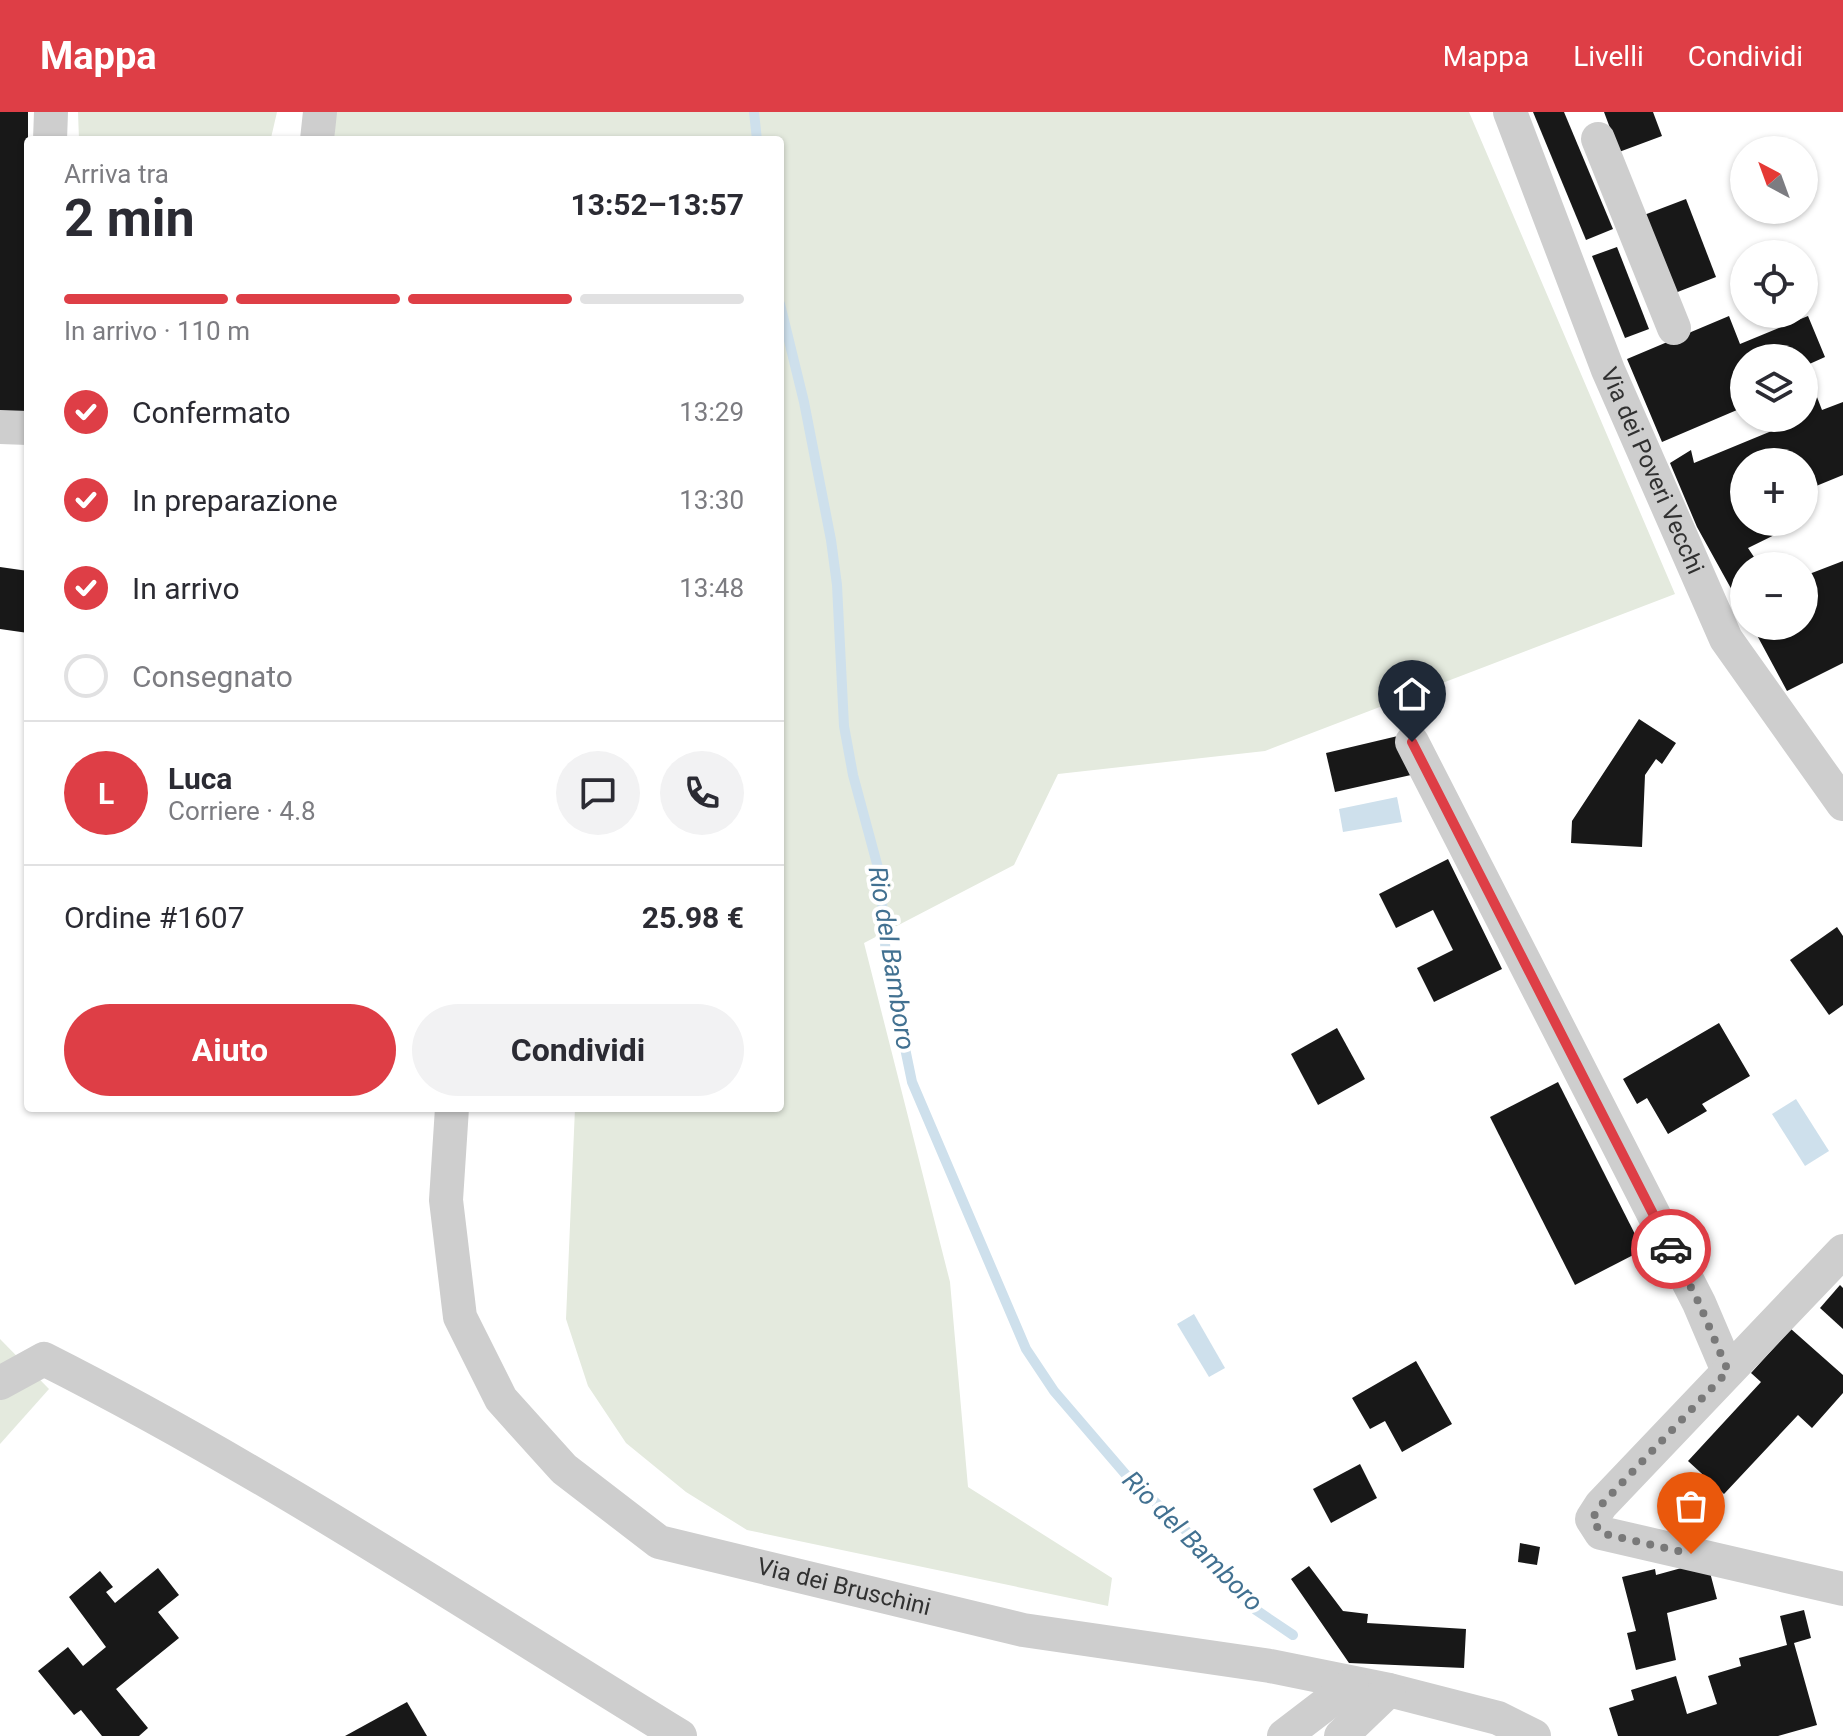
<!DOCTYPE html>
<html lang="it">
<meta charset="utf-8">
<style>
body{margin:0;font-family:Roboto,sans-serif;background:#f2f2f3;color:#2b2b33;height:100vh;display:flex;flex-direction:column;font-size:30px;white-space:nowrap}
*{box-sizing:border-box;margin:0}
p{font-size:26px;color:#7c7c81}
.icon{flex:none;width:44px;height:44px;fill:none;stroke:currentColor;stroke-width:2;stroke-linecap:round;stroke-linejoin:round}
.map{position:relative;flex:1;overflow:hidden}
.details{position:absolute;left:24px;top:24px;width:760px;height:976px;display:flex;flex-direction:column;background:#fff;border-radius:8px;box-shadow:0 2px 6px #0004}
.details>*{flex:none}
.needle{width:52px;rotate:319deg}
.tools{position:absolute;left:1730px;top:24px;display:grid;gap:16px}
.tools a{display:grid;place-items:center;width:88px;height:88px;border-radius:50%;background:#fff;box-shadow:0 2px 6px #0004;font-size:40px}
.pin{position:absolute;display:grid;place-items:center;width:68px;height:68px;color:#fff;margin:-82px -34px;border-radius:50% 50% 50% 0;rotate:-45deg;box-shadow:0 0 8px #0007}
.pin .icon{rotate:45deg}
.courier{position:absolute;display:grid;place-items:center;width:80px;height:80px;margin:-40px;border:6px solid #de3e46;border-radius:50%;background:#fff;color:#222;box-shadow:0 2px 10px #0007}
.head em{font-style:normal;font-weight:700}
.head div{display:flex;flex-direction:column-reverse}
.head{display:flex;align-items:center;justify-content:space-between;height:136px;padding:0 40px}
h1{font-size:52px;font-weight:700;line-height:60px}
.bar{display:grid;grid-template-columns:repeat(4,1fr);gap:12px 8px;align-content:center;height:96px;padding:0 40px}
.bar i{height:10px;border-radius:6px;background:#e1e1e2}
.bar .on{background:#de3e46}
.bar p{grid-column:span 4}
.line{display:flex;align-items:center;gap:20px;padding:0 40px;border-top:2px solid #e1e1e2}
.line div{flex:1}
.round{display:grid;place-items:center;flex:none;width:84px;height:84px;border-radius:42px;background:#f2f2f3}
ol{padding:0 40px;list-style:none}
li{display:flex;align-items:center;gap:24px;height:88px}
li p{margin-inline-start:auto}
li .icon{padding:8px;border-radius:50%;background:#de3e46;color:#fff;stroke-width:4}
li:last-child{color:#7c7c81}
li i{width:44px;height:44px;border:4px solid #e1e1e2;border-radius:50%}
.primary-button{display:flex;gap:16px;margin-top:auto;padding:16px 40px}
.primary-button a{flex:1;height:92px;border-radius:48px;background:#de3e46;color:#fff;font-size:32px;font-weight:700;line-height:92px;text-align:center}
.primary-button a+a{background:#f2f2f3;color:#2b2b33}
header{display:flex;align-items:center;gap:48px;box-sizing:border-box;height:112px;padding:0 40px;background:#de3e46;color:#fff}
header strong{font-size:38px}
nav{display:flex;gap:44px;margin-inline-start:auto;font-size:28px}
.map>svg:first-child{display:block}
</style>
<header>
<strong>Mappa</strong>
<nav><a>Mappa</a><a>Livelli</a><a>Condividi</a></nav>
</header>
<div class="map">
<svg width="1843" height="1624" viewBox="0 0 1843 1624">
<rect width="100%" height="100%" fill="#fff"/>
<g fill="#e4eade">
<polygon points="78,0 277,0 271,26 79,28"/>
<polygon points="335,0 1469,0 1675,482 1265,639 1058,662 1014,753 864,831 950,1170 968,1375 1112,1466 1108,1494 747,1418 686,1380 626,1331 588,1274 566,1207 575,996 780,996 780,28 334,28"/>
<polygon points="0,1227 49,1277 0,1332"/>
</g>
<g fill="#cee0ec">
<polygon points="1397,685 1402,710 1343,720 1339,697"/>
<polygon points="1796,987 1829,1039 1805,1054 1772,1002"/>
<polygon points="1194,1202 1225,1256 1209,1265 1177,1212"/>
</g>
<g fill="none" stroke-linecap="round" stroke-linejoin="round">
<g stroke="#cee0ec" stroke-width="10">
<polyline points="754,0 757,28"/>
<polyline points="780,192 804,290 831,428 837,473 844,614 853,663 880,763 886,844 912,970 1026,1237 1054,1279 1127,1364 1197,1429 1240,1483 1256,1498 1293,1523"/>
</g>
</g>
<g fill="#181818">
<rect x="0" y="0" width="28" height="302"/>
<polygon points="1533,0 1564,0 1613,117 1586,128"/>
<polygon points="1604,0 1653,0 1662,24 1619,40"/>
<polygon points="1686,87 1716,165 1675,181 1644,103"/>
<polygon points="1617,135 1649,217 1625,226 1592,144"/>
<polygon points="1729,204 1740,232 1808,204 1825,245 1805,254 1822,298 1843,290 1843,363 1804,379 1804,350 1744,350 1744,410 1801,410 1748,436 1760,454 1744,454 1744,500 1697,415 1670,351 1691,338 1694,351 1774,318 1771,306 1804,306 1804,246 1744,246 1744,295 1662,330 1627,247"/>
<polygon points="1843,449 1843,551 1787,579 1752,514 1804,514 1804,464"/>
<polygon points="0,455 28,459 28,521 0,517"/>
<polygon points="1639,607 1676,631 1662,652 1656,647 1645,663 1642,735 1571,731 1572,709"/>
<polygon points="1402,623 1411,663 1335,680 1326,641"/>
<polygon points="1448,747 1502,857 1434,890 1417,856 1453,838 1433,798 1396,816 1379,782"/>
<polygon points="1837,815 1843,824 1843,893 1829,903 1790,848"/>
<polygon points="1719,911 1750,964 1702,992 1707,999 1668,1022 1647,986 1637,992 1623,967"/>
<polygon points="1337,916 1365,967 1318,993 1291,942"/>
<polygon points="1558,970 1643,1138 1575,1173 1490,1005"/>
<polygon points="1840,1173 1843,1176 1843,1217 1820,1196"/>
<polygon points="1791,1217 1843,1263 1843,1281 1812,1316 1798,1303 1724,1382 1688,1349 1761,1270 1751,1261"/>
<polygon points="1416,1249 1452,1312 1402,1340 1385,1309 1370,1317 1352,1286"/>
<polygon points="1360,1352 1377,1386 1331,1411 1313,1377"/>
<polygon points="1520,1431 1540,1435 1537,1453 1518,1450"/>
<polygon points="1707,1449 1717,1487 1667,1501 1676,1548 1636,1558 1627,1521 1636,1519 1622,1465 1655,1457 1656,1463"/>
<polygon points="1309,1454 1343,1499 1368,1502 1367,1511 1466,1517 1464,1556 1349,1551 1291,1467"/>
<polygon points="158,1456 179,1483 158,1500 179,1526 116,1577 148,1616 139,1624 102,1624 81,1598 74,1603 38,1559 68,1535 83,1554 106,1535 69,1485 100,1459 113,1475 106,1480 115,1491"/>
<polygon points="1804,1498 1811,1526 1794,1531 1817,1613 1778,1624 1618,1624 1609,1596 1634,1588 1631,1578 1676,1564 1687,1602 1717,1592 1708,1564 1741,1554 1739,1546 1787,1533 1780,1504"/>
<polygon points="407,1590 427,1624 345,1624"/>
</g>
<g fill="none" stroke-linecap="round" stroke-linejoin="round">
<g stroke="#cecece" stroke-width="34">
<path id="s1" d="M1510,0L1608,258L1726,527L1843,692"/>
<polyline points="1598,27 1674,216"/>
<polyline points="50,28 51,0"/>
<polyline points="317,28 320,0"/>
<polyline points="0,315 28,316"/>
<polyline points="1412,630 1699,1191 1728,1259"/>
<path id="s2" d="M452,996L446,1088L460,1205L501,1287L564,1357L659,1430L1023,1518L1270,1554L1389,1578L1498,1606L1534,1624"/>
<polyline points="1843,1139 1601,1393 1592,1407 1601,1421 1843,1477"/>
<path d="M0,1271L44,1247C264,1358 470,1495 680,1624"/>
<polyline points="1284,1624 1352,1572"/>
<polyline points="1341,1624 1389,1578"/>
</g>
</g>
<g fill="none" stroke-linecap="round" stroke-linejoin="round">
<polyline stroke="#797979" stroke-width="8" stroke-dasharray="0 14.4" points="1671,1137 1699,1191 1728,1259 1601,1393 1592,1407 1601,1421 1691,1442"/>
<polyline stroke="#de3e46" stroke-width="10" points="1412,630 1671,1137"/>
</g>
<g text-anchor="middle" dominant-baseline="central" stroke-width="8" stroke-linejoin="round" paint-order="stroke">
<g font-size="24" fill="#313131" stroke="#fff">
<text stroke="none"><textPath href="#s1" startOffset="386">Via dei Poveri Vecchi</textPath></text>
<text stroke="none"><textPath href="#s2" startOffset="706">Via dei Bruschini</textPath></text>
</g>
<g font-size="26" font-style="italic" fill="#427191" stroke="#fff">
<text transform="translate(892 846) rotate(81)">Rio del Bamboro</text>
<text transform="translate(1193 1429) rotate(45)">Rio del Bamboro</text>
</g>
</g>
</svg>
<div class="tools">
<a><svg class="needle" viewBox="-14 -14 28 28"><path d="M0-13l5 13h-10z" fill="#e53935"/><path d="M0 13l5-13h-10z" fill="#7c7c81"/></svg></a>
<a><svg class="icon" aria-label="locate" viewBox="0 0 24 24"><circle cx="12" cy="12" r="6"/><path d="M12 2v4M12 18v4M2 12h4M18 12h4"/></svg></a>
<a><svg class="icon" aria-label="layers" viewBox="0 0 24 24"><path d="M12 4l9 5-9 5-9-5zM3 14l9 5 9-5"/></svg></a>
<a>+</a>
<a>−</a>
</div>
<div class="pin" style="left:1691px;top:1442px;background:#ea580c"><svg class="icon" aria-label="bag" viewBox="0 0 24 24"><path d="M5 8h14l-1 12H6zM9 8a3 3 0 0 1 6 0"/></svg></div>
<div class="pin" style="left:1412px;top:630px;background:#1f2937"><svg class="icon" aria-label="home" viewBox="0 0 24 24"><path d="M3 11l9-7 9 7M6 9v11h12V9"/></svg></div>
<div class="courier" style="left:1671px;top:1137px"><svg class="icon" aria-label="car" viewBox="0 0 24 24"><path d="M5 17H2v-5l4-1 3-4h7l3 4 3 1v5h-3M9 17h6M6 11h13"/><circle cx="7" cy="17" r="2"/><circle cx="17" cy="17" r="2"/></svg></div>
<section class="details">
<div class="head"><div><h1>2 min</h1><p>Arriva tra</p></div><em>13:52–13:57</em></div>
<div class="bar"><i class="on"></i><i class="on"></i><i class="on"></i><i></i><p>In arrivo · 110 m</p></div>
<ol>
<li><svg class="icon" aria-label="check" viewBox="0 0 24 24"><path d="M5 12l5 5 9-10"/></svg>Confermato<p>13:29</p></li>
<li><svg class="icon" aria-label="check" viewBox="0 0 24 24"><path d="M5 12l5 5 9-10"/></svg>In preparazione<p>13:30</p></li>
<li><svg class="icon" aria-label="check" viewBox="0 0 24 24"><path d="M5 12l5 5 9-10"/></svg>In arrivo<p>13:48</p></li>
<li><i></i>Consegnato</li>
</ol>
<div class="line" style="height:144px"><b class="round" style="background:#de3e46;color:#fff">L</b><div><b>Luca</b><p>Corriere · 4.8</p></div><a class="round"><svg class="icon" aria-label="chat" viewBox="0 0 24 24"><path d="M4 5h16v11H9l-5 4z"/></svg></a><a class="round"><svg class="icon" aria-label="phone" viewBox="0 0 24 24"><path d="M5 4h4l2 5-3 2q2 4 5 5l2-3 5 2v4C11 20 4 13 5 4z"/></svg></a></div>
<div class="line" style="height:104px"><div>Ordine #1607</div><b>25.98 €</b></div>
<div class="primary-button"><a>Aiuto</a><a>Condividi</a></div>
</section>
</div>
